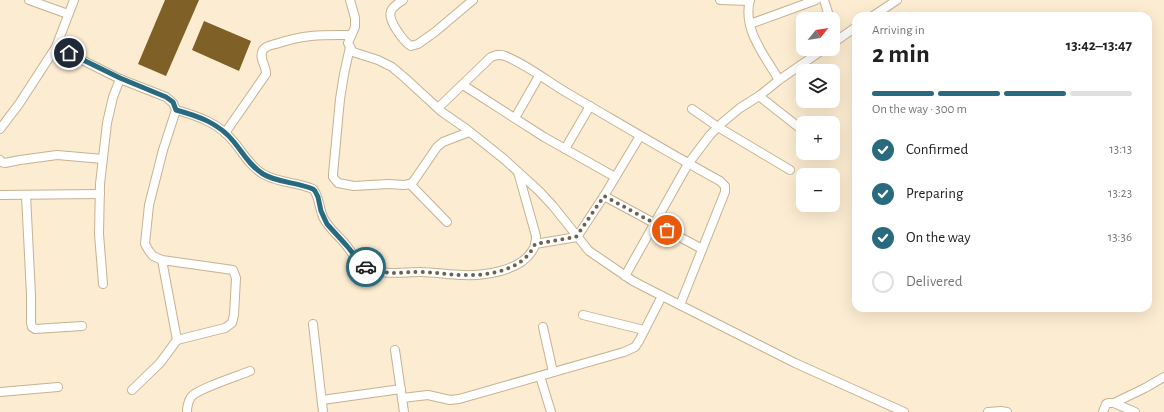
<!DOCTYPE html>
<meta charset="utf-8">
<style>
body{margin:0;font-family:"Alegreya Sans",sans-serif;background:#f2f2f2;color:#222;height:100vh;display:flex;flex-direction:column;font-size:15px;white-space:nowrap}
*{box-sizing:border-box;margin:0}
p{font-size:13px;color:#767676}
.icon{flex:none;width:22px;height:22px;fill:none;stroke:currentColor;stroke-width:2;stroke-linecap:round;stroke-linejoin:round}
.map{position:relative;flex:1;overflow:hidden}
.sheet{position:absolute;left:852px;top:12px;width:300px;height:300px;display:flex;flex-direction:column;background:#fff;border-radius:12px;box-shadow:0 4px 16px #0002}
.sheet>*{flex:none}
.needle{width:26px;rotate:60deg}
.fabs{position:absolute;left:796px;top:12px;display:grid;gap:8px}
.fabs a{display:grid;place-items:center;width:44px;height:44px;border-radius:8px;background:#fff;box-shadow:0 4px 16px #0002;font-size:20px}
.pin{position:absolute;display:grid;place-items:center;width:34px;height:34px;color:#fff;margin:-17px;border:2px solid #fff;border-radius:50%;box-shadow:0 1px 4px #0007}
.courier{position:absolute;display:grid;place-items:center;width:40px;height:40px;margin:-20px;border:3px solid #296b7e;border-radius:50%;background:#fff;color:#222;box-shadow:0 1px 5px #0007}
.overview em{font-style:normal;font-weight:700}
.overview div{display:flex;flex-direction:column-reverse}
.overview{display:flex;align-items:center;justify-content:space-between;height:68px;padding:0 20px}
h1{font-size:26px;font-weight:700;line-height:30px}
.bar{display:grid;grid-template-columns:repeat(4,1fr);gap:6px 4px;align-content:center;height:48px;padding:0 20px}
.bar i{height:5px;border-radius:3px;background:#e0e0e0}
.bar .active{background:#296b7e}
.bar p{grid-column:span 4}
ol{padding:0 20px;list-style:none}
li{display:flex;align-items:center;gap:12px;height:44px}
li p{margin-inline-start:auto}
li .icon{padding:4px;border-radius:50%;background:#296b7e;color:#fff;stroke-width:4}
li:last-child{color:#767676}
li i{width:22px;height:22px;border:2px solid #e0e0e0;border-radius:50%}
.map>svg:first-child{display:block}
</style>
<div class="map">
<svg width="1164" height="412" viewBox="0 0 1164 412">
<rect width="100%" height="100%" fill="#fcecd1"/>
<g fill="#7f6026">
<polygon points="165,0 199,0 166,76 138,64"/>
<polygon points="204,21 251,41 239,71 192,50"/>
</g>
<g fill="none" stroke-linecap="round" stroke-linejoin="round">
<g stroke="#c5b291" stroke-width="10">
<g id="minor">
<polyline points="29,0 68,14"/>
<polyline points="350,0 355,18 355,27 348,43 350,47 353,52 378,60 392,67 405,78 442,112 465,128 504,159 539,191 553,206 589,251 633,281 662,296 795,363 904,412"/>
<path d="M403,0C399,3 393,6 391,11C387,20 404,42 411,46L418,44L435,32L473,0"/>
<polyline points="720,0 749,1"/>
<path d="M750,0C742,29 765,56 779,80"/>
<polyline points="824,0 830,19"/>
<polyline points="873,16 897,0"/>
<polyline points="750,24 816,0"/>
<polyline points="833,29 836,40"/>
<polyline points="833,43 856,27"/>
<polyline points="56,47 74,0"/>
<polyline points="350,47 344,74 340,99 333,174 333,177 338,183 354,186 388,184 404,185 410,184 413,182 437,147 443,142 469,132"/>
<polyline points="463,85 544,137 615,177"/>
<polyline points="759,96 801,129"/>
<path d="M438,108L491,57C495,55 500,54 505,56C528,65 548,82 569,94C619,123 669,153 720,181L725,186V192L680,305"/>
<polyline points="692,109 718,127 790,170"/>
<path d="M176,110C198,116 219,123 234,142C243,153 250,166 263,174C278,183 297,182 313,189C319,195 319,208 323,217C328,228 339,236 346,245C351,251 355,259 361,264C378,277 401,272 420,272C435,272 449,275 463,275C484,276 520,271 532,251C535,247 536,242 536,236L518,172"/>
<polyline points="515,118 539,76"/>
<polyline points="0,129 19,104 56,47 120,79 166,97 173,103 176,110 163,150 149,205 146,234 145,244 149,251 153,256 162,260 233,270 236,278 234,315 232,323 225,328 177,340 162,260"/>
<path d="M225,133L266,74C267,66 258,59 263,50C266,45 274,45 279,43C305,34 324,35 351,35"/>
<polyline points="565,149 590,106"/>
<polyline points="0,160 1,162 5,163 20,160 57,155 103,159"/>
<polyline points="410,184 447,222"/>
<polyline points="0,195 100,194"/>
<polyline points="26,195 31,295 31,323 32,327 35,329 82,326"/>
<polyline points="604,196 702,249"/>
<polyline points="535,244 577,237 604,196 640,136"/>
<polyline points="625,276 688,164 710,135 723,122 740,108 759,96 779,80 824,49"/>
<polyline points="103,284 99,234 100,184 107,123 113,97 120,79"/>
<polyline points="583,315 644,330"/>
<polyline points="313,324 323,412"/>
<polyline points="543,327 553,372"/>
<polyline points="395,350 404,412"/>
<polyline points="540,376 551,412"/>
<polyline points="132,390 160,363 177,340"/>
<polyline points="0,392 58,387"/>
<polyline points="402,398 428,395 450,400 459,399 624,352 635,347 639,341 662,296"/>
<polyline points="322,400 401,389"/>
<polyline points="1114,403 1145,388 1164,377"/>
<path d="M187,412C187,407 188,402 191,397C197,389 238,376 250,371"/>
<polyline points="988,412 1001,411 1007,412"/>
<polyline points="1103,412 1106,404 1108,403 1114,403 1135,412"/>
</g>
</g>
<use href="#minor" stroke="#fff" stroke-width="8"/>
</g>
<g fill="none" stroke-linecap="round" stroke-linejoin="round">
<path stroke="#6d6351" stroke-width="4" stroke-dasharray="0 7.2" d="M366,267C385,276 400,272 420,272C435,272 449,275 464,275C489,276 524,270 535,244L576,237L604,196L667,230"/>
<path stroke="#296b7e" stroke-width="5" d="M69,53L120,78L166,97L173,102L176,110C198,116 219,123 234,142C243,153 250,166 263,174C278,183 297,182 313,189L315,191L318,197L321,211L327,224L347,246L360,262L366,267"/>
</g>
</svg>
<div class="fabs">
<a><svg class="needle" viewBox="-14 -14 28 28"><path d="M0-13l5 13h-10z" fill="#e53935"/><path d="M0 13l5-13h-10z" fill="#767676"/></svg></a>
<a><svg class="icon" aria-label="layers" viewBox="0 0 24 24"><path d="M12 4l9 5-9 5-9-5zM3 14l9 5 9-5"/></svg></a>
<a>+</a>
<a>−</a>
</div>
<div class="pin" style="left:667px;top:230px;background:#ea580c"><svg class="icon" aria-label="bag" viewBox="0 0 24 24"><path d="M5 8h14l-1 12H6zM9 8a3 3 0 0 1 6 0"/></svg></div>
<div class="pin" style="left:69px;top:53px;background:#1f2937"><svg class="icon" aria-label="home" viewBox="0 0 24 24"><path d="M3 11l9-7 9 7M6 9v11h12V9"/></svg></div>
<div class="courier" style="left:366px;top:267px"><svg class="icon" aria-label="car" viewBox="0 0 24 24"><path d="M5 17H2v-5l4-1 3-4h7l3 4 3 1v5h-3M9 17h6M6 11h13"/><circle cx="7" cy="17" r="2"/><circle cx="17" cy="17" r="2"/></svg></div>
<section class="sheet">
<div class="overview"><div><h1>2 min</h1><p>Arriving in</p></div><em>13:42–13:47</em></div>
<div class="bar"><i class="active"></i><i class="active"></i><i class="active"></i><i></i><p>On the way · 300 m</p></div>
<ol>
<li><svg class="icon" aria-label="check" viewBox="0 0 24 24"><path d="M5 12l5 5 9-10"/></svg>Confirmed<p>13:13</p></li>
<li><svg class="icon" aria-label="check" viewBox="0 0 24 24"><path d="M5 12l5 5 9-10"/></svg>Preparing<p>13:23</p></li>
<li><svg class="icon" aria-label="check" viewBox="0 0 24 24"><path d="M5 12l5 5 9-10"/></svg>On the way<p>13:36</p></li>
<li><i></i>Delivered</li>
</ol>
</section>
</div>
